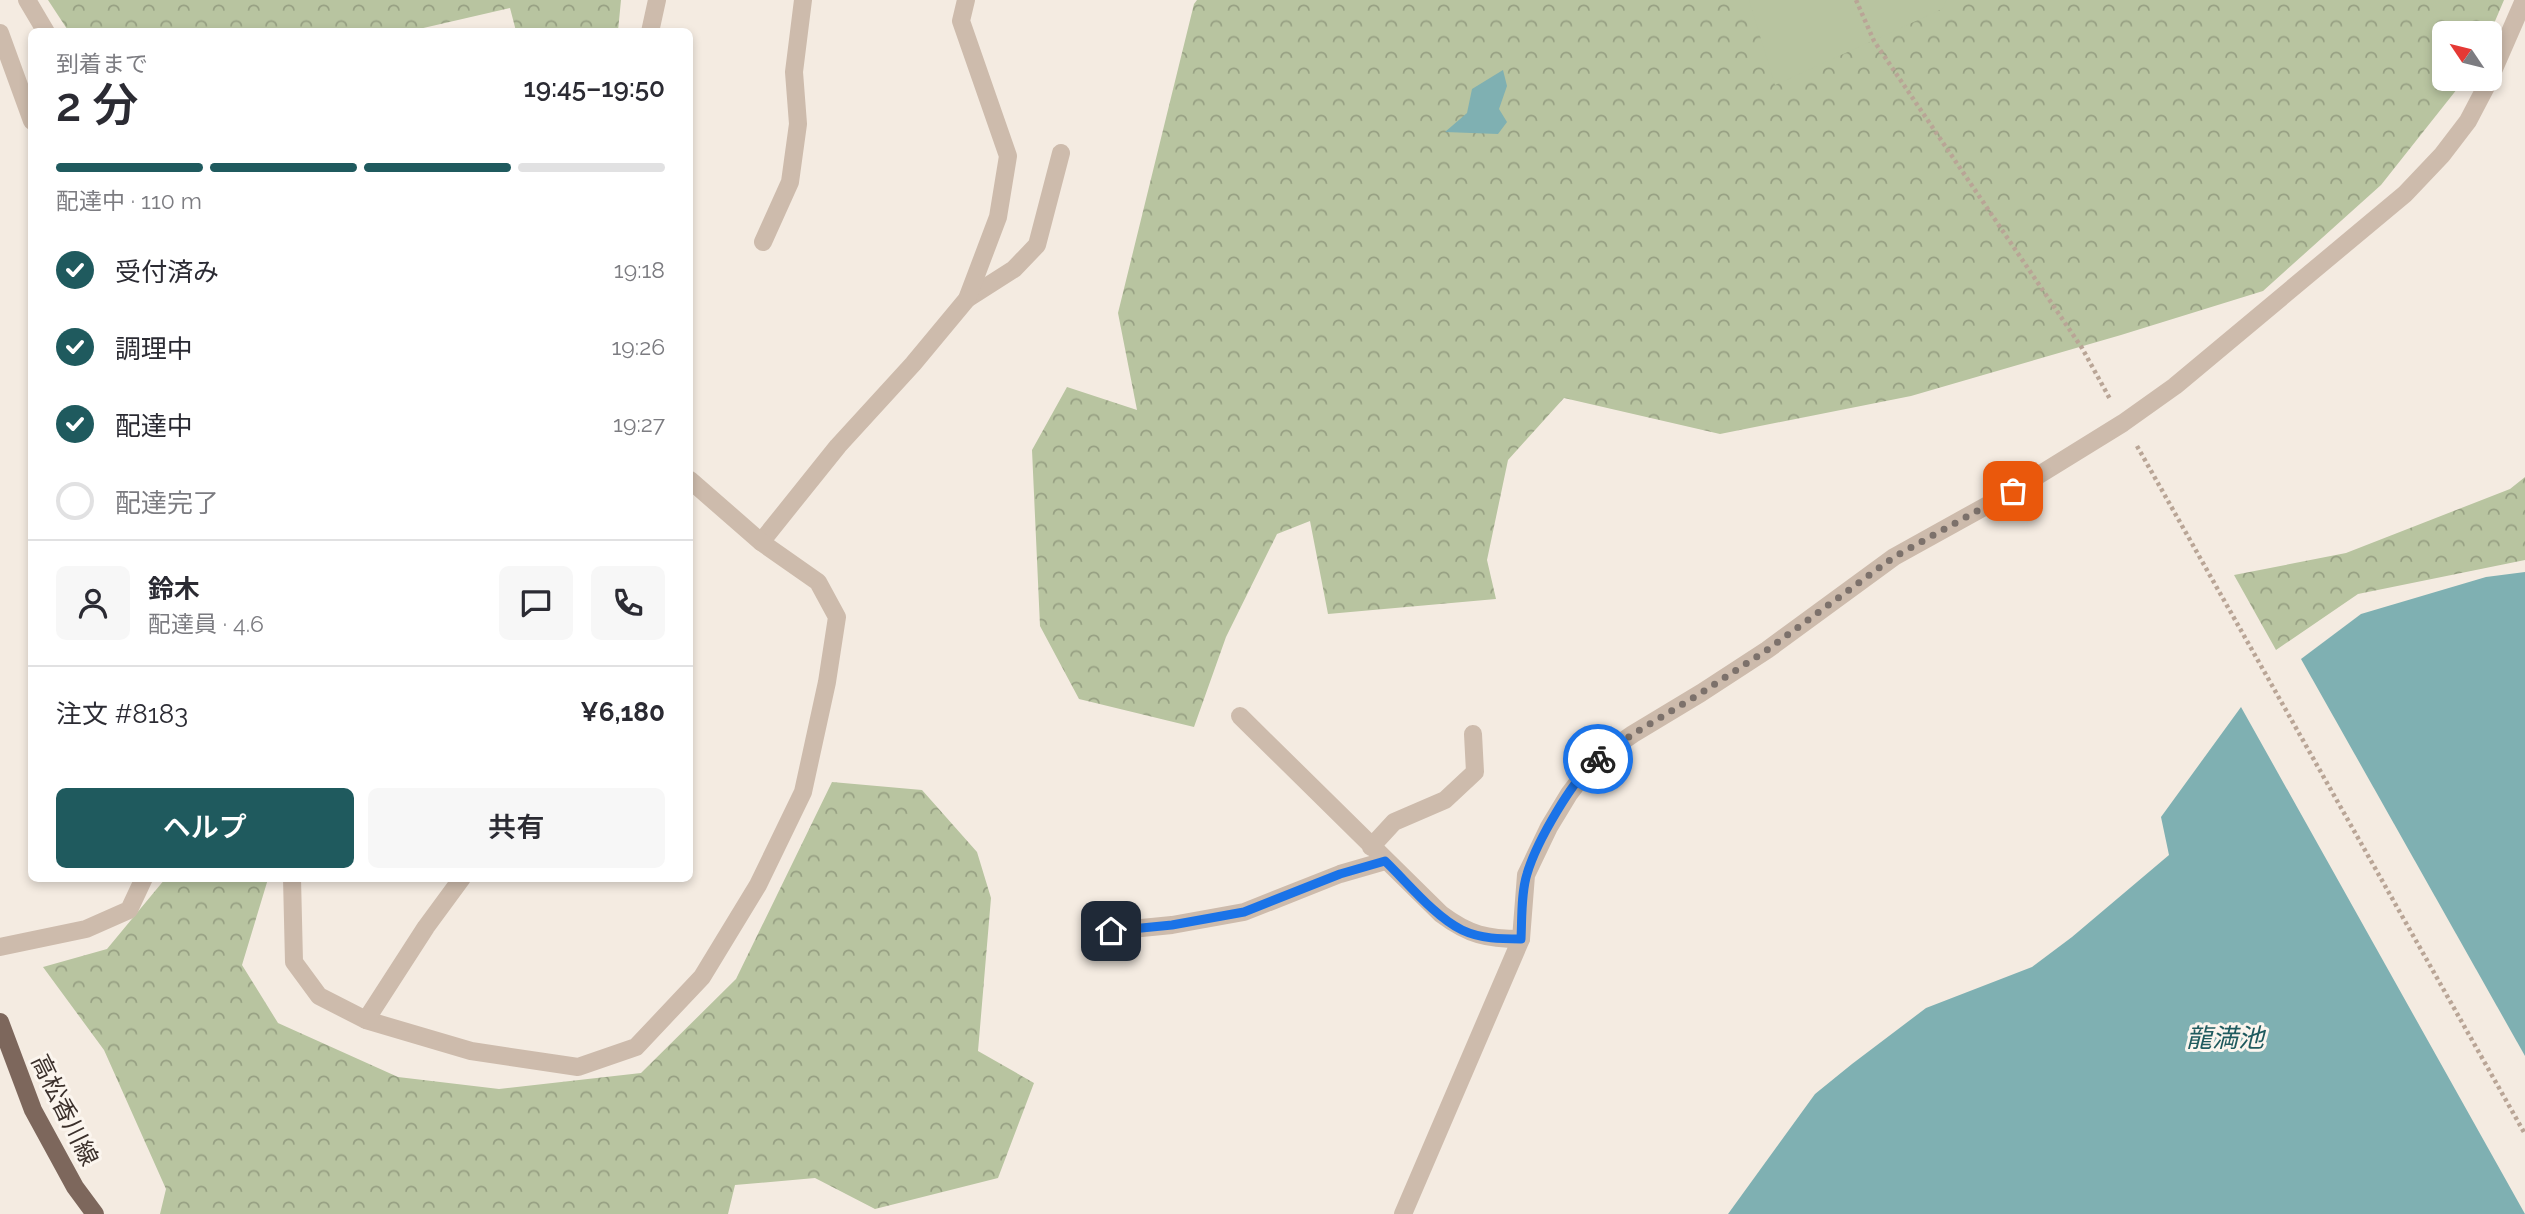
<!DOCTYPE html>
<html lang="ja">
<meta charset="utf-8">
<style>
body{margin:0;font-family:Raleway,"Noto Sans JP",sans-serif;background:#f7f7f7;color:#2b2b33;height:100vh;display:flex;flex-direction:column;font-size:26px;white-space:nowrap}
*{box-sizing:border-box;margin:0}
p{font-size:23px;color:#7c7c81}
.icon{flex:none;width:38px;height:38px;fill:none;stroke:currentColor;stroke-width:2;stroke-linecap:round;stroke-linejoin:round}
.map{position:relative;flex:1;overflow:hidden}
.panel{position:absolute;left:28px;top:28px;width:665px;height:854px;display:flex;flex-direction:column;background:#fff;border-radius:10px;box-shadow:0 4px 10px #0003}
.panel>*{flex:none}
.needle{width:46px;rotate:305deg}
.tools{position:absolute;left:2432px;top:21px;display:grid;gap:14px}
.tools a{display:grid;place-items:center;width:70px;height:70px;border-radius:10px;background:#fff;box-shadow:0 4px 10px #0003;font-size:35px}
.pin{position:absolute;display:grid;place-items:center;width:60px;height:60px;color:#fff;margin:-30px;border-radius:14px;box-shadow:0 4px 10px #0006}
.courier{position:absolute;display:grid;place-items:center;width:70px;height:70px;margin:-35px;border:5px solid #1a73e8;border-radius:50%;background:#fff;color:#222;box-shadow:0 2px 9px #0007}
.overview em{font-style:normal;font-weight:600}
.overview div{display:flex;flex-direction:column-reverse}
.overview{display:flex;align-items:center;justify-content:space-between;height:119px;padding:0 28px}
h1{font-size:46px;font-weight:600;line-height:52px}
.bar{display:grid;grid-template-columns:repeat(4,1fr);gap:10px 7px;align-content:center;height:84px;padding:0 28px}
.bar i{height:9px;border-radius:5px;background:#e1e1e2}
.bar .current{background:#1f5a5e}
.bar p{grid-column:span 4}
.line{display:flex;align-items:center;gap:18px;padding:0 28px;border-top:2px solid #e1e1e2}
.line div{flex:1}
.round{display:grid;place-items:center;flex:none;width:74px;height:74px;border-radius:10px;background:#f7f7f7}
ol{padding:0 28px;list-style:none}
li{display:flex;align-items:center;gap:21px;height:77px}
li p{margin-inline-start:auto}
li .icon{padding:7px;border-radius:50%;background:#1f5a5e;color:#fff;stroke-width:4}
li:last-child{color:#7c7c81}
li i{width:38px;height:38px;border:4px solid #e1e1e2;border-radius:50%}
.primary-button{display:flex;gap:14px;margin-top:auto;padding:14px 28px}
.primary-button a{flex:1;height:80px;border-radius:10px;background:#1f5a5e;color:#fff;font-size:28px;font-weight:600;line-height:80px;text-align:center}
.primary-button a+a{background:#f7f7f7;color:#2b2b33}
.map>svg:first-child{display:block}
</style>
<div class="map">
<svg width="2525" height="1214" viewBox="0 0 2525 1214">
<defs>
<pattern id="forest-crowns" width="20" height="18" patternUnits="userSpaceOnUse" patternTransform="scale(1.75)"><rect width="20" height="18" fill="#b8c4a0"/><path d="M2 6a3 3 0 1 1 6 0M12 15a3 3 0 1 1 6 0" fill="none" stroke="#97a083"/></pattern>
</defs>
<rect width="100%" height="100%" fill="#f4ebe1"/>
<g fill="url(#forest-crowns)">
<polygon points="48,0 621,0 618,31 516,31 510,8 406,32 69,32"/>
<polygon points="1197,0 2504,0 2490,33 2445,33 2445,79 2465,79 2381,185 2263,291 2121,335 1911,396 1720,434 1564,398 1508,460 1487,560 1496,599 1328,614 1310,521 1277,534 1226,637 1194,727 1079,699 1040,626 1032,450 1067,387 1137,410 1118,313 1194,4"/>
<polygon points="2525,477 2525,560 2358,594 2276,650 2234,575 2346,553 2510,489"/>
<polygon points="832,782 922,790 977,852 991,898 978,1051 1034,1083 998,1178 875,1209 815,1178 735,1185 728,1214 160,1214 166,1189 104,1050 43,967 107,949 165,879 268,879 242,965 278,1023 398,1077 499,1089 641,1073 736,979"/>
</g>
<polygon fill="#b8c4a0" points="1749,0 1947,0 1942,9 1775,85"/>
<g fill="#7fb0b2">
<polygon points="1503,70 1507,86 1499,109 1507,122 1498,134 1445,132 1467,113 1472,89"/>
<polygon points="2525,572 2525,1056 2301,659 2361,614 2486,577"/>
<polygon points="2241,707 2525,1214 1728,1214 1815,1094 1852,1064 1926,1008 2032,967 2072,937 2169,855 2161,817"/>
</g>
<g fill="none" stroke-linecap="round" stroke-linejoin="round">
<g stroke="#b9a596" stroke-width="4.5" stroke-dasharray="3.5 3.5" stroke-linecap="butt">
<polyline points="1856,0 1874,41 2082,348 2110,399"/>
<polyline points="2137,446 2525,1134"/>
</g>
<g stroke="#cdbbac" stroke-width="18">
<polyline points="27,0 46,32"/>
<polyline points="650,32 657,0"/>
<polyline points="0,33 32,121"/>
<polyline points="2490,78 2524,0"/>
<polyline points="763,242 790,182 798,124 794,72 803,0"/>
<polyline points="967,299 1014,269 1037,245 1061,153"/>
<polyline points="761,542 838,446 913,364 967,299 998,217 1008,156 961,21 966,0"/>
<path d="M1240,716L1441,914C1469,935 1487,939 1521,939"/>
<polyline points="1371,847 1394,822 1445,800 1475,772 1473,734"/>
<polyline points="292,878 294,962 319,996 366,1020 471,1051 578,1067 636,1047 702,977 758,885 803,792 827,682 837,617 818,582 761,542 690,480"/>
<polyline points="1111,931 1172,925 1244,912 1340,874 1385,861"/>
<polyline points="0,947 86,929 129,910 144,878"/>
<polyline points="366,1020 426,927 462,878"/>
<polyline points="1403,1214 1521,939 1526,875 1549,827 1569,794 1594,761 1633,734 1701,693 1767,650 1894,557 2013,491 2123,423 2175,386 2405,194 2442,155 2468,121 2490,79"/>
</g>
<polyline stroke="#7d675c" stroke-width="18" points="0,1022 33,1110 75,1187 95,1214"/>
</g>
<g fill="none" stroke-linecap="round" stroke-linejoin="round">
<polyline stroke="#7c716b" stroke-width="7" stroke-dasharray="0 12.6" points="1598,759 1633,734 1701,693 1767,650 1894,557 2013,491"/>
<path stroke="#1a73e8" stroke-width="9" d="M1111,931L1172,925L1244,912L1340,874L1385,861C1407,882 1435,917 1462,930C1481,939 1501,939 1521,939C1522,918 1521,893 1527,874C1536,843 1573,778 1598,759"/>
</g>
<g text-anchor="middle" dominant-baseline="central" stroke-width="6" stroke-linejoin="round" paint-order="stroke">
<g font-size="24" fill="#3b302b" stroke="#fbf5ee">
<text transform="translate(65 1110) rotate(64)">高松香川線</text>
</g>
<g font-size="26" font-style="italic" fill="#1f5a5e" stroke="#fbf5ee">
<text x="2225" y="1038">龍満池</text>
</g>
</g>
</svg>
<div class="tools">
<a><svg class="needle" viewBox="-14 -14 28 28"><path d="M0-13l5 13h-10z" fill="#e53935"/><path d="M0 13l5-13h-10z" fill="#7c7c81"/></svg></a>
</div>
<div class="pin" style="left:2013px;top:491px;background:#ea580c"><svg class="icon" aria-label="bag" viewBox="0 0 24 24"><path d="M5 8h14l-1 12H6zM9 8a3 3 0 0 1 6 0"/></svg></div>
<div class="pin" style="left:1111px;top:931px;background:#1f2937"><svg class="icon" aria-label="home" viewBox="0 0 24 24"><path d="M3 11l9-7 9 7M6 9v11h12V9"/></svg></div>
<div class="courier" style="left:1598px;top:759px"><svg class="icon" aria-label="bike" viewBox="0 0 24 24"><circle cx="6" cy="16" r="4"/><circle cx="18" cy="16" r="4"/><path d="M6 16l4-8h5l3 8M10 8l3 8H6M13 5h3"/></svg></div>
<section class="panel">
<div class="overview"><div><h1>2 分</h1><p>到着まで</p></div><em>19:45–19:50</em></div>
<div class="bar"><i class="current"></i><i class="current"></i><i class="current"></i><i></i><p>配達中 · 110 m</p></div>
<ol>
<li><svg class="icon" aria-label="check" viewBox="0 0 24 24"><path d="M5 12l5 5 9-10"/></svg>受付済み<p>19:18</p></li>
<li><svg class="icon" aria-label="check" viewBox="0 0 24 24"><path d="M5 12l5 5 9-10"/></svg>調理中<p>19:26</p></li>
<li><svg class="icon" aria-label="check" viewBox="0 0 24 24"><path d="M5 12l5 5 9-10"/></svg>配達中<p>19:27</p></li>
<li><i></i>配達完了</li>
</ol>
<div class="line" style="height:126px"><a class="round"><svg class="icon" aria-label="person" viewBox="0 0 24 24"><circle cx="12" cy="8" r="4"/><path d="M4 21q1-7 8-7t8 7"/></svg></a><div><b>鈴木</b><p>配達員 · 4.6</p></div><a class="round"><svg class="icon" aria-label="chat" viewBox="0 0 24 24"><path d="M4 5h16v11H9l-5 4z"/></svg></a><a class="round"><svg class="icon" aria-label="phone" viewBox="0 0 24 24"><path d="M5 4h4l2 5-3 2q2 4 5 5l2-3 5 2v4C11 20 4 13 5 4z"/></svg></a></div>
<div class="line" style="height:91px"><div>注文 #8183</div><b>¥6,180</b></div>
<div class="primary-button"><a>ヘルプ</a><a>共有</a></div>
</section>
</div>
